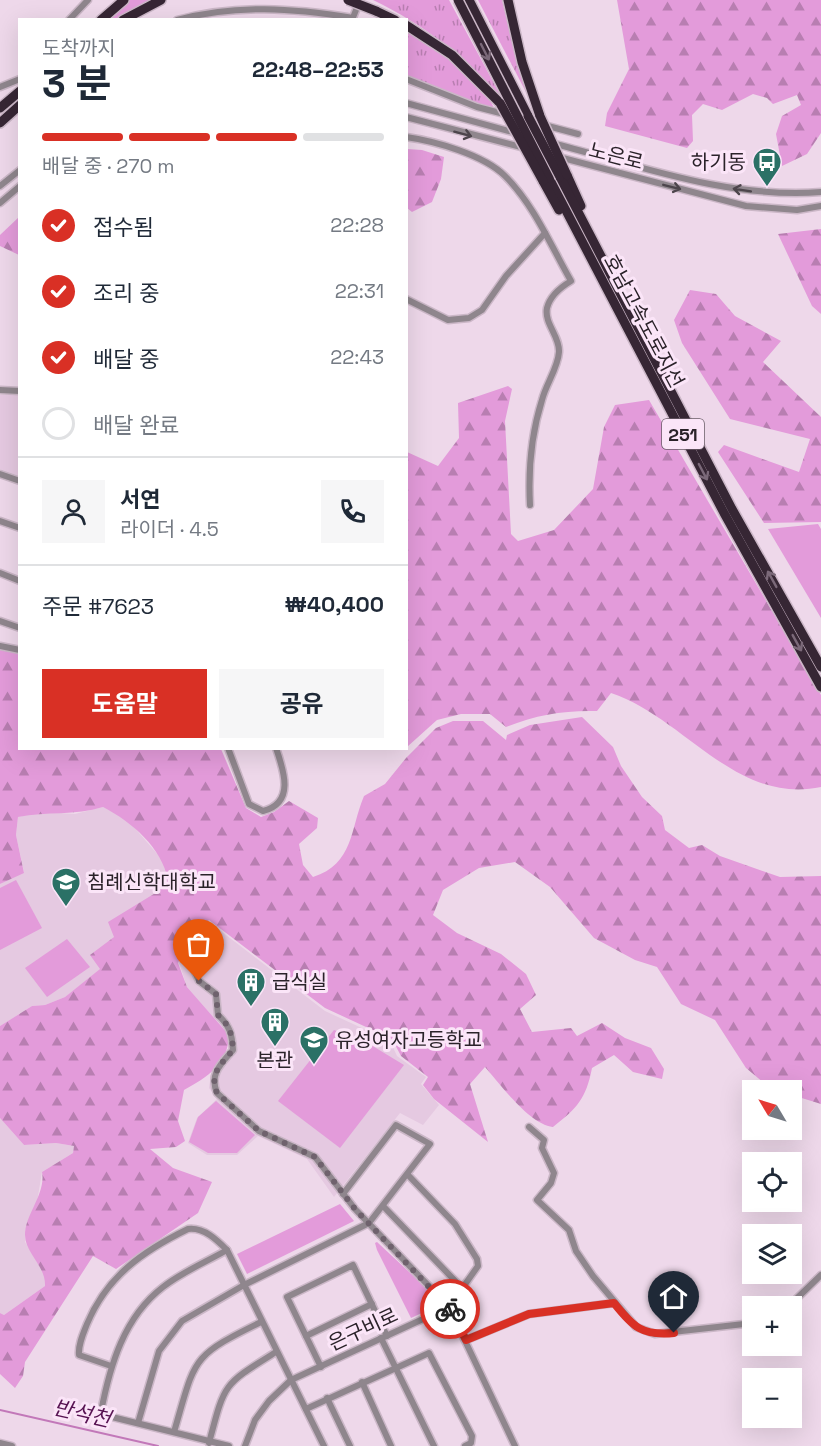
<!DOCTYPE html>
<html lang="ko">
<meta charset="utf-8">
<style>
body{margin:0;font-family:"Space Grotesk","Noto Sans KR",sans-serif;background:#f6f6f7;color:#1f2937;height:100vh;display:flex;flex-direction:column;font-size:22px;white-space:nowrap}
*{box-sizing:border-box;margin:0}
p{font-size:20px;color:#747a83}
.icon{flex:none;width:33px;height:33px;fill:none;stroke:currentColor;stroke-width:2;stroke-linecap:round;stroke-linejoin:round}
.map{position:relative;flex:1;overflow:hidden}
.sheet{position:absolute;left:18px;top:18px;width:390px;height:732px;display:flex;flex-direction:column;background:#fff;border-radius:0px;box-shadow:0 6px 24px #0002}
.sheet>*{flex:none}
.needle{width:39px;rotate:308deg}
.controls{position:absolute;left:742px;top:1080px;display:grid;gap:12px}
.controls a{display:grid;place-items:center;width:60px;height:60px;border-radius:0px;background:#fff;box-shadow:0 6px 24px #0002;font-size:30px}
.pin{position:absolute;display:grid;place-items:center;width:51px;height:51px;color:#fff;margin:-62px -26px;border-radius:50% 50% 50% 0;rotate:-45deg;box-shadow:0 0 6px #0007}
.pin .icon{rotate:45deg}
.courier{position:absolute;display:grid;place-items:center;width:60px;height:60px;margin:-30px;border:4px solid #d93025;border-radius:50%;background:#fff;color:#222;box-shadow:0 2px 8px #0007}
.headline em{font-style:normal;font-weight:700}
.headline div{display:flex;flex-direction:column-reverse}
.headline{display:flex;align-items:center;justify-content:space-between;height:102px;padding:0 24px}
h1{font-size:39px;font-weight:700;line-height:45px}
.bar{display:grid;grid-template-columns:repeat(4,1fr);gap:9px 6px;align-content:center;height:72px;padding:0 24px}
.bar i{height:8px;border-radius:4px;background:#e0e1e3}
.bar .active{background:#d93025}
.bar p{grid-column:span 4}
.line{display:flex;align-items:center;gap:15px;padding:0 24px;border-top:2px solid #e0e1e3}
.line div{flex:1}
.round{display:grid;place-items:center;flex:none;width:63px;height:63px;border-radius:0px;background:#f6f6f7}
ol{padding:0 24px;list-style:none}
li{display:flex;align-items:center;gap:18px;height:66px}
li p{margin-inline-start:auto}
li .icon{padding:6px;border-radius:50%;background:#d93025;color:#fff;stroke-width:4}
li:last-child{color:#747a83}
li i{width:33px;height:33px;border:3px solid #e0e1e3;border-radius:50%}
.cta{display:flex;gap:12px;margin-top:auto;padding:12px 24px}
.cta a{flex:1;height:69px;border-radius:0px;background:#d93025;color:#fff;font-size:24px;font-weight:700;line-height:69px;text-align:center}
.cta a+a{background:#f6f6f7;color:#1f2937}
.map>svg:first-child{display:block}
</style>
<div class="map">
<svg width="821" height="1446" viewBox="0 0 821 1446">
<defs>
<pattern id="grass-tufts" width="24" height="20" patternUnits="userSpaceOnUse" patternTransform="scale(1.5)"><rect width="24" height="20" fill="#e39bda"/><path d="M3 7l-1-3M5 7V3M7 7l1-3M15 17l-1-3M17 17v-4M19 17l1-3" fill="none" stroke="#b87eb1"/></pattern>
<pattern id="forest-firs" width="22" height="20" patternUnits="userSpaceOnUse" patternTransform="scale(1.5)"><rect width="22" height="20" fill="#e39bda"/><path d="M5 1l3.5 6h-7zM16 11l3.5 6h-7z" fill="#b87eb1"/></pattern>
</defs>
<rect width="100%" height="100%" fill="#eed8ea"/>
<g fill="#e5c9e1">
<polygon points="0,395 19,395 19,476 0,469"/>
<polygon points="103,807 127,819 165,863 168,881 114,937 101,969 65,997 45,1005 32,1006 0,1026 0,884 24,872 16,835 18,817 42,812 75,814"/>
<polygon points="209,922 325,1011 390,1041 397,1056 426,1077 421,1084 439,1105 423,1125 400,1113 334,1197 307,1159 258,1136 237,1155 207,1155 188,1143 197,1118 217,1099 209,1088 211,1074 229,1051 229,1035 187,987 179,963 187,946"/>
<polygon points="0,1118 24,1145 56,1143 74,1146 73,1153 42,1172 37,1202 25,1231 25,1242 46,1277 45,1286 4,1315 0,1313"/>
</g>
<g fill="url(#grass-tufts)">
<polygon points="128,0 154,0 116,19 109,20"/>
<path d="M373,0H449L503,100C465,57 425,25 373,0Z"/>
<polygon points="478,0 502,0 518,66 528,96"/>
<polygon points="406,29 447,58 490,100 494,108 480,105 407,76"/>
</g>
<g fill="url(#forest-firs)">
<polygon points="617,0 821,0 821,133 807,154 782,166 776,134 782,116 801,105 797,95 773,104 767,98 753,94 722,110 703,104 692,115 693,141 687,148 605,126 607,113 629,69"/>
<polygon points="407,149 422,150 444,157 441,179 432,202 412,212 407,208"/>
<polygon points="19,217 19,255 0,246 0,235"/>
<polygon points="821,229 821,314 812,306 778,234"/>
<polygon points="690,290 716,294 735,316 781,341 763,362 821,417 821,522 764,523 718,452 724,445 799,472 810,439 730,419 682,343 674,320"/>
<path d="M508,386L512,389L505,421L511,534L518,541L554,530L593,489L604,427L615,405L649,400L821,695V787C735,805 684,717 611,693L597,711C565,710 535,715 506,727L490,714H461L437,720L407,747V452L438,466L459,438L458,403Z"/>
<path d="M0,648L19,653L20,748L221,749L246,808L261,817L274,812L289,801L318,818L317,828L299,844L303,865L313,877C354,864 350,829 364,796L385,784L406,758L436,728L453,721H483L506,740L507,735L530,725L582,717L613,747L621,766L642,797L662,816L665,830L689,848L702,845L720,856L780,877L821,876V1104L792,1095V1090L771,1089L746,1068L715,1020L681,1004L657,967L635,960L594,938L550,887L515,862L479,868L443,890L433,915L457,933L501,954L526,974L536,995L520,1009L532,1032L571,1028L577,1036L602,1023L625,1038L651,1048L664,1069L662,1079L633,1072L614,1055L592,1068C586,1099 577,1108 553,1127C529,1124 501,1085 485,1067L470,1084L488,1142L434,1099L423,1085L428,1077L401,1056L392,1039L325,1008L209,920L186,946L178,963L187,987L229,1035C228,1064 208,1077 184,1090L178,1121L185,1141L176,1147L150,1149L173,1168L212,1182L198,1213L116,1269L93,1256L25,1362L23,1376L15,1388L0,1374V1313L4,1315L45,1286C46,1266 25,1253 25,1235C25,1214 46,1194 42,1172L73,1153L74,1146L56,1143L24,1145L0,1118V1026L32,1006L45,1005L65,997L100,969L90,955L114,937L108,922L157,892L168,880C162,848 132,822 103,807C75,816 47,811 18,817L16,835L24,873L0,884Z"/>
</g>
<g fill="#e39bda">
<polygon points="818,524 821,529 821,618 768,529"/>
<polygon points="16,880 42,928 0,950 0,888"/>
<polygon points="67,939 90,967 47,997 25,968"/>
<polygon points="334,1030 366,1042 404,1065 340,1148 278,1101"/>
<polygon points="216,1101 255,1135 237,1153 208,1153 189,1142 198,1117"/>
<polygon points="340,1204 354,1221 247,1274 237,1254"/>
<polygon points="377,1242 436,1297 439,1302 437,1306 411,1318 377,1250 375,1243"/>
</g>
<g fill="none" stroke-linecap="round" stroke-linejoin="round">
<polyline stroke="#c278b9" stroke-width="2" points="0,1410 158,1446"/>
<g stroke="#cbb7c7" stroke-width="9">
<g id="minor">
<polyline points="69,20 88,0"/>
<path d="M177,20C236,4 293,8 353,18"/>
<polyline points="352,20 360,0"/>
<polyline points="406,79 477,107 508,115"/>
<polyline points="0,87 20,79"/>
<polyline points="406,103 542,140"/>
<polyline points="406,117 746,206 797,210 821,206"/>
<polyline points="529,121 578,134"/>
<path d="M406,137C435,141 484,155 505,176C534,205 551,246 571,281C561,287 550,296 547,308C544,324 560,336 559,352C558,368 546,384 542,400C531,435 528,468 530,505"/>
<path d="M552,143C640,166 729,199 821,192"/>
<polyline points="0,186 20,170"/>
<polyline points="0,203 20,186"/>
<polyline points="406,299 448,320 469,318 482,310 506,276 545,233"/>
<polyline points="0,390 20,391"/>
<polyline points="0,474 20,481"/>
<polyline points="0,521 20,528"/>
<polyline points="0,573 20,581"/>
<polyline points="0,621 20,628"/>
<polyline points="0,646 20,650"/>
<path d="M228,748L249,804L263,811C295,803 284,771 276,748"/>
<path d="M192,965L199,981L216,994L218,1015C230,1026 232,1034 233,1050C221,1064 209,1074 217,1093L259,1131L315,1157L355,1209L449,1307L515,1446"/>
<polyline points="529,1127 544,1140 542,1148 554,1173 551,1183 537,1200 569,1230 576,1251 593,1276 636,1327 655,1334 753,1323"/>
<polyline points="408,1175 455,1224 477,1259 478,1266 449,1307"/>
<polyline points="384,1207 461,1287"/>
<path d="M227,1250C206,1262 182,1272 163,1287C124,1317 110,1365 101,1412L108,1416L229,1446"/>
<polyline points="789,1306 821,1275"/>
<polyline points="306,1336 372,1304"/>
<polyline points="381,1338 434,1446"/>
<polyline points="466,1340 529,1314 614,1303"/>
<path d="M111,1366L79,1355C78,1345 83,1334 87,1324C107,1276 143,1251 188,1229C204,1227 217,1240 227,1250L324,1446"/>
<polyline points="321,1367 287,1297 353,1265 387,1336"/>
<polyline points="362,1382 391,1446"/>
<polyline points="327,1398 350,1446"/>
<polyline points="306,1409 429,1353 472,1436 471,1443 465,1446"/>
<polyline points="138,1423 159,1351 182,1321 244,1285 369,1223 430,1144 396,1125 343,1194"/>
<path d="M174,1432C196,1357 190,1357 261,1322"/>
<polyline points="0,1443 12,1446"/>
<path d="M209,1443C225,1382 223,1385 276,1352"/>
<polyline points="245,1446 255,1420 269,1401 291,1380 449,1307"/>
</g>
</g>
<g stroke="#cbb7c7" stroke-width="12">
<g id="highway">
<polyline points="469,0 528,116"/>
<polyline points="508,0 522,62 540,116"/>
<polyline points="376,11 395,20"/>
<polyline points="101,20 124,0"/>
<polyline points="123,20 161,0"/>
<polyline points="406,25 452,55 500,103"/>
<polyline points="0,108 20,91"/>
<polyline points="0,123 20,105"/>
<polyline points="567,175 581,206"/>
<polyline points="560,177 732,509 821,667"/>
<polyline points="549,178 724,513 821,687"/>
<polyline points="543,181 559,210"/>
</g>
</g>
<use href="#minor" stroke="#8f868d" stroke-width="6"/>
<use href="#highway" stroke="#362634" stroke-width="9"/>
<g stroke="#cbb7c7" stroke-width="12" stroke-linecap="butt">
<g id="highway-bridge">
<polyline points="348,0 376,11"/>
<polyline points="458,0 549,178"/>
<polyline points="500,103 543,181"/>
<polyline points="528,116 560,177"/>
<polyline points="540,116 567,175"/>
</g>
</g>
<use href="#highway-bridge" stroke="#362634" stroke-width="9"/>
</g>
<defs><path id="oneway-shaft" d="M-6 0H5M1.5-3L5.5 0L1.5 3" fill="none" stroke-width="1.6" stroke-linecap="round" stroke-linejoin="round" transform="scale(1.5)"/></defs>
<g stroke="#7b6979">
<use href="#oneway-shaft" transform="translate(485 52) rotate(63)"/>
<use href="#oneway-shaft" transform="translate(703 472) rotate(62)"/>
<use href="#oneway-shaft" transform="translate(772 579) rotate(-119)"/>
<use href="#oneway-shaft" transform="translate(797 643) rotate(61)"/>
</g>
<g stroke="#4d454c">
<use href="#oneway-shaft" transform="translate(463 134) rotate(15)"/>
<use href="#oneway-shaft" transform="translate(672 187) rotate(14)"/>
<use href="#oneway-shaft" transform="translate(742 190) rotate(-171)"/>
</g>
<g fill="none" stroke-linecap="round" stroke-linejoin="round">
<path stroke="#6f626d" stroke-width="6" stroke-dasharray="0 10.8" d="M199,981L216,994L218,1015C230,1026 232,1034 233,1050C221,1064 209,1074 217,1093L259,1131L315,1157L355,1209L450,1309"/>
<path stroke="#d93025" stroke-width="8" d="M450,1309L466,1340L529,1314L614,1303C633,1327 642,1336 674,1333"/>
</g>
<defs>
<g id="bus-pin" transform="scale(1.5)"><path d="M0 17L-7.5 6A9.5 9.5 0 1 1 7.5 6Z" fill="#2b7166" stroke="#fbe5f8"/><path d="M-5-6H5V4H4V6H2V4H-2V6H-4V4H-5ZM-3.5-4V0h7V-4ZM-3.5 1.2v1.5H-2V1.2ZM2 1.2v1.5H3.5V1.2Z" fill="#fff"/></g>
<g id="university-pin" transform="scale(1.5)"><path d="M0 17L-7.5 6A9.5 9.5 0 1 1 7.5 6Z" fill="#2b7166" stroke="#fbe5f8"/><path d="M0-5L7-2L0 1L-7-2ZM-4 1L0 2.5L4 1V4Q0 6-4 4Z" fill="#fff"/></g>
<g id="building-pin" transform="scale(1.5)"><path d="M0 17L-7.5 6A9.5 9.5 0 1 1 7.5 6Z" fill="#2b7166" stroke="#fbe5f8"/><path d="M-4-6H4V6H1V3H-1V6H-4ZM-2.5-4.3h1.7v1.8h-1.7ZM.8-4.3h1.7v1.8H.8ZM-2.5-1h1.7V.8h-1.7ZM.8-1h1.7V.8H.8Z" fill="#fff"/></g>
<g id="school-pin" transform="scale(1.5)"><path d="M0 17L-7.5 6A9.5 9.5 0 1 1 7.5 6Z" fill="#2b7166" stroke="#fbe5f8"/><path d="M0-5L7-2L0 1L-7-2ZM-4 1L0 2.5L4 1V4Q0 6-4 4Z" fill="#fff"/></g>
</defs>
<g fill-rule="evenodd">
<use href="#bus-pin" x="767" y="162"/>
<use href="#university-pin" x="66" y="882"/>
<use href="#building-pin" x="251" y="982"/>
<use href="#building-pin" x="275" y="1022"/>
<use href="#school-pin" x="314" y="1040"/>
</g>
<g text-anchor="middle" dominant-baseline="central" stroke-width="6" stroke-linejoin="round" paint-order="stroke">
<rect fill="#fbe5f8" stroke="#695c67" stroke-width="1.5" x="662" y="419" width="42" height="30" rx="4.5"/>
<g font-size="18" font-weight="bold" fill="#2a2229">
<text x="683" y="434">251</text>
</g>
<g font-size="20" fill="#2a2229" stroke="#fbe5f8">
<text transform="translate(616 156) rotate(14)">노은로</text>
<text transform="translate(644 321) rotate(62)">호남고속도로지선</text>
<text transform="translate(363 1329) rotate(-25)">은구비로</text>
</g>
<g font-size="20" fill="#2a2229" stroke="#fbe5f8" text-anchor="start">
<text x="746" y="162" text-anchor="end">하기동</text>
<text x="87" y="882">침례신학대학교</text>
<text x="272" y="982">급식실</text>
<text x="335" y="1040">유성여자고등학교</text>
<text x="275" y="1060" text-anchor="middle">본관</text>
</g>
<g font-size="21" font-style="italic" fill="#571352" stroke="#fbe5f8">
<text transform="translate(82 1413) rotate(13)">반석천</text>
</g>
</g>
</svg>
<div class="controls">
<a><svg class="needle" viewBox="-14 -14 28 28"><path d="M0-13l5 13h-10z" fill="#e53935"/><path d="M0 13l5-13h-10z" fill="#747a83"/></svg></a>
<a><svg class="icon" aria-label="locate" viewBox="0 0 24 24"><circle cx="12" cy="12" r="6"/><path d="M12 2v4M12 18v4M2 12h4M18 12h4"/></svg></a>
<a><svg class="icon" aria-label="layers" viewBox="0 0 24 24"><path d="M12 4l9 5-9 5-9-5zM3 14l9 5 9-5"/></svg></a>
<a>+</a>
<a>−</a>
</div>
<div class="pin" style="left:199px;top:981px;background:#ea580c"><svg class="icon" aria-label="bag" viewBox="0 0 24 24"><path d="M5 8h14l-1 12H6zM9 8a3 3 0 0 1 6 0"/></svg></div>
<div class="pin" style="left:674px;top:1333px;background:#1f2937"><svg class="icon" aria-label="home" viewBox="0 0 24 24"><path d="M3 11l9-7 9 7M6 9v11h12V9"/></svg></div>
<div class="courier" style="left:450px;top:1309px"><svg class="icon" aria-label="bike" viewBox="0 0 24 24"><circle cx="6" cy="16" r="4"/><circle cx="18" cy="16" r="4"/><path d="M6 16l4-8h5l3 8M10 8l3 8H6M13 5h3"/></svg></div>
<section class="sheet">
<div class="headline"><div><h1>3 분</h1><p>도착까지</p></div><em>22:48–22:53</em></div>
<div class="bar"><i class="active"></i><i class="active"></i><i class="active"></i><i></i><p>배달 중 · 270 m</p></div>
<ol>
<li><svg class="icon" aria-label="check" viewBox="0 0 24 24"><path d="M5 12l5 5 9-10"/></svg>접수됨<p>22:28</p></li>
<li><svg class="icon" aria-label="check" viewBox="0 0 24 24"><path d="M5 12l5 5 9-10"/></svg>조리 중<p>22:31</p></li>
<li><svg class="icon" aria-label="check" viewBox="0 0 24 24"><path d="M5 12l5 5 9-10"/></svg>배달 중<p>22:43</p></li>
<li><i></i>배달 완료</li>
</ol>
<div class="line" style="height:108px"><a class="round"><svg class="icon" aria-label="person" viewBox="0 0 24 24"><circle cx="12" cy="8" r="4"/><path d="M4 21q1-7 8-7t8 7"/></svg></a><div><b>서연</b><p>라이더 · 4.5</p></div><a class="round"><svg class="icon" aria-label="phone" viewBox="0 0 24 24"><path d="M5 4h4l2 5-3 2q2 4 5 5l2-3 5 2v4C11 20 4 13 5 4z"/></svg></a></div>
<div class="line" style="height:78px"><div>주문 #7623</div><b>₩40,400</b></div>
<div class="cta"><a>도움말</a><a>공유</a></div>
</section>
</div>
